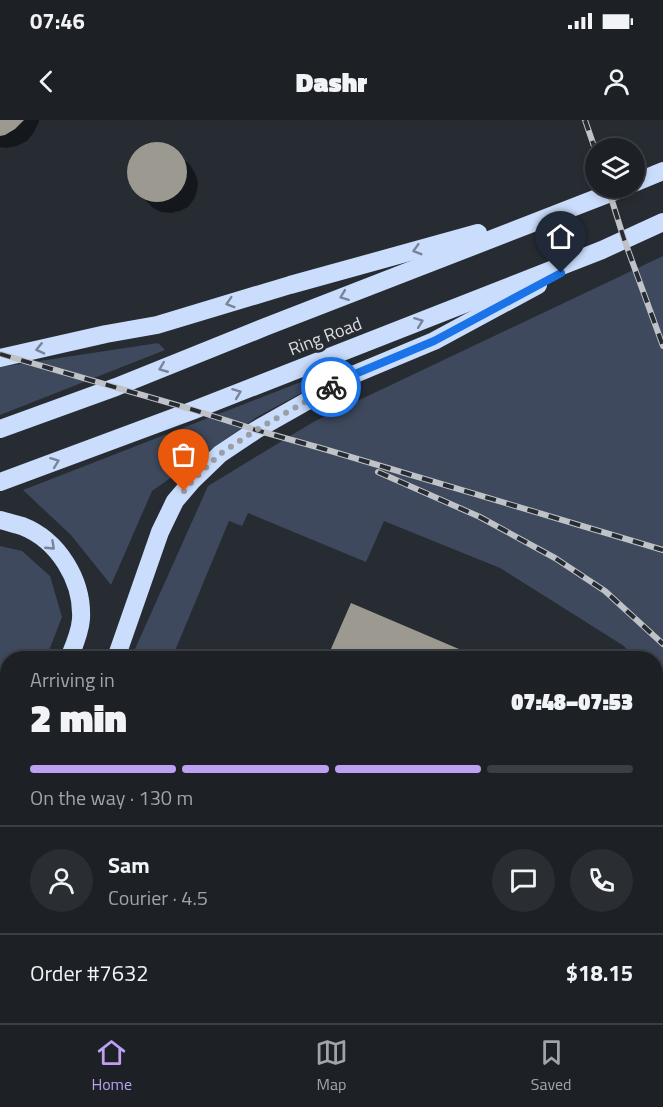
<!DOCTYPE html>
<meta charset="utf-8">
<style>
body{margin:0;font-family:"Titillium Web",sans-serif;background:#2a2e32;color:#f1f3f6;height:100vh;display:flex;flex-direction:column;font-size:22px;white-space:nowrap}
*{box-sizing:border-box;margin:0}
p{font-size:20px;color:#a0a3a7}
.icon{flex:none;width:33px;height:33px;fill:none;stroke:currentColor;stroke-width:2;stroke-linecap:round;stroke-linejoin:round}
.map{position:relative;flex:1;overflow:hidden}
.sheet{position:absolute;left:0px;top:531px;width:663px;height:372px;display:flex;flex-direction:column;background:#1d2126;border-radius:24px 24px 0 0;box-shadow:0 3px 9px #0003,0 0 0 2px #3b3e43}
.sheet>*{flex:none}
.fabs{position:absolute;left:585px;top:18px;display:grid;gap:12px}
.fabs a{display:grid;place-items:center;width:60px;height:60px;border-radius:50%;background:#1d2126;box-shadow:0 3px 9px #0003,0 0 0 2px #3b3e43;font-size:30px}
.pin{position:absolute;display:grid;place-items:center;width:51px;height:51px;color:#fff;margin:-62px -26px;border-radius:50% 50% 50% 0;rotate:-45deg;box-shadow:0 0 6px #0007}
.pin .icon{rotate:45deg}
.courier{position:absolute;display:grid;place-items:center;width:60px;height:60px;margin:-30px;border:4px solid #1a73e8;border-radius:50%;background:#fff;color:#222;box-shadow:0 2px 8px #0007}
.overview em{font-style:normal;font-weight:800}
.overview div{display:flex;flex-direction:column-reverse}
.overview{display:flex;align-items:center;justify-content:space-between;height:102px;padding:0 30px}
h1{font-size:39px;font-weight:800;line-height:45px}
.bar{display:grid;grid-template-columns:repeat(4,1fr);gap:9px 6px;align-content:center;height:72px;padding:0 30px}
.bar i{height:8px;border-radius:4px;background:#3b3e43}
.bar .active{background:#bca0f2}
.bar p{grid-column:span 4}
.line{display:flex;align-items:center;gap:15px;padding:0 30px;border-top:2px solid #3b3e43}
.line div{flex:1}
.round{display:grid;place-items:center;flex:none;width:63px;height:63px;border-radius:32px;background:#2a2e32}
.status{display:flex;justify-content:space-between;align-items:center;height:42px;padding:0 30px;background:#1d2126;direction:ltr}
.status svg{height:16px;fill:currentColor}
header{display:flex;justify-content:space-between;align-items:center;height:78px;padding:0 30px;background:#1d2126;font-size:27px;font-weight:800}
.tabs{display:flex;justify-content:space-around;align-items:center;height:84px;border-top:2px solid #3b3e43;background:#1d2126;font-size:16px;color:#a0a3a7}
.tabs a{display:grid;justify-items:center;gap:3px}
.tabs .active{color:#bca0f2}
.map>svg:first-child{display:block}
</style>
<div class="status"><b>07:46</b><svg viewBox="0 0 49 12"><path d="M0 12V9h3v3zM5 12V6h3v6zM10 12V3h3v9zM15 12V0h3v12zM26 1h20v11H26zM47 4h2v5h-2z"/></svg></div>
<header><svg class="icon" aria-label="back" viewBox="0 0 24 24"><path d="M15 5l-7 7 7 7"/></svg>Dashr<svg class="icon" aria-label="person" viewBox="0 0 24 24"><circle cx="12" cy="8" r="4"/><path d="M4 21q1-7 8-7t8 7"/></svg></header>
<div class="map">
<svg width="663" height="903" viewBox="0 0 663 903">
<rect width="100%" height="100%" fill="#272c33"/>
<g fill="#3e495d">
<polygon points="663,136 663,574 656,565 656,538 634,538 624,526 500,448 384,401 366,442 248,393 242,406 229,401 172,538 131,538 208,366 315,301"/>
<polygon points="158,223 165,230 0,295 0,247"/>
<polygon points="324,253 334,255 257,297 152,371 111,465 71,415 23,370"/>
<polygon points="0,426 22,431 50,456 62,497 48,533 43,538 8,538 7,562 0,564"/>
</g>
<g fill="#0007">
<polygon points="0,0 39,0 39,2 34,12 27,21 17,26 6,28 0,27"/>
<polygon points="151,24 161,24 170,27 190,45 195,53 198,62 197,71 194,79 188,87 180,91 171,93 161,92 153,88 134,69 129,61 128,51 130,42 135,34 142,27"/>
<polygon points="351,485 476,538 329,538"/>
<polygon points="0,741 8,744 8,762 0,759"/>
<polygon points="0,821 4,826 3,829 8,832 8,842 0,837"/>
<polygon points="8,896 37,896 33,903 5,903"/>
<polygon points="97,896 155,896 167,901 170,903 125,903 122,900 121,903 100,903 95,898"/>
<polygon points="332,896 376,896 384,903 354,903 350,899 349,902"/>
</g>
<g fill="#9c9a90">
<polygon points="0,0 24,0 15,9 5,15 0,16"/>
<circle cx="157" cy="52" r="30"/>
<polygon points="351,483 480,538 327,538"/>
<polygon points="8,671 8,696 0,693 0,688"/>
<polygon points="0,709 8,712 8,730 0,727"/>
<polygon points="0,739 8,742 8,748 4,758 0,757"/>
<polygon points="0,783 8,786 8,800 6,804 0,801"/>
<polygon points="4,829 8,830 8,842 0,839"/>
<polygon points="6,896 29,896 25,903 3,903"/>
<polygon points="95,896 116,896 113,903 104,903 94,899"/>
<polygon points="119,896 141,896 138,903 130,903 118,898"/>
<polygon points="146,896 159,896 168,899 167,903 143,903"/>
<polygon points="351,896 378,896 375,903 355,903 349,901"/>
<polygon points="385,898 397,903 383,903"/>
</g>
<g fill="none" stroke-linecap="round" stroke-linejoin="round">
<g stroke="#85888e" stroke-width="2" stroke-dasharray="4.5 3" stroke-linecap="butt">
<polyline points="0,661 8,664"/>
<polyline points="0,827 8,809"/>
</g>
<g stroke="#6c7585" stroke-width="7">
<polyline points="0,763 8,766"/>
<polyline points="446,896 465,903"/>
</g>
<g stroke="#6c7585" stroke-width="12">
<polyline points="246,896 264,903"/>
<polyline points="66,903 69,896"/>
</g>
<g stroke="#909fb8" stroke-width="12">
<polyline points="0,612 8,615"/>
<polyline points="0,640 8,643"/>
<polyline points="641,896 659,903"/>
<polyline points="517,903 520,896"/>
</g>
<g stroke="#caddfc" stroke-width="18">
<polyline points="634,63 663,51"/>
<polyline points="0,238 106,214 157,205 290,165 478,113"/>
<polyline points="0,309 116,267 265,207 623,68"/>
<polyline points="0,362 194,290 602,130 663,102"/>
<path d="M0,400C7,402 15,404 22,406C58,420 83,460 81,499C80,513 74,526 69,538"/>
<polyline points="116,538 160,412 175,381 193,360 220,334 256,310 355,254 434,221 538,165"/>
<polyline points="0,584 8,583"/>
</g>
<g stroke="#bfc2c7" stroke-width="6">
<g id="rail">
<polyline points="585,0 596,32"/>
<polyline points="608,68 624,119 663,226"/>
<polyline points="0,234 194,290 256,310 324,329 663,430"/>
<polyline points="378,352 480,397 555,438 605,471 663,524"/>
</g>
</g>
<use href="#rail" stroke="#272c33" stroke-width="4" stroke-dasharray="11" stroke-linecap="butt"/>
</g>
<defs><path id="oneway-chevron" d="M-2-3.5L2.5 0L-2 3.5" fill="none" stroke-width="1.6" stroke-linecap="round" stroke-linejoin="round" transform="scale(1.5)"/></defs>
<g stroke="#788498">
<use href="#oneway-chevron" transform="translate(417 130) rotate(164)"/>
<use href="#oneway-chevron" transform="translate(344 176) rotate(159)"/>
<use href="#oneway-chevron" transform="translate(230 183) rotate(163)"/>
<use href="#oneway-chevron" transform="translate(419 202) rotate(-21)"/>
<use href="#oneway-chevron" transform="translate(40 229) rotate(167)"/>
<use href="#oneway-chevron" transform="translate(163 248) rotate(158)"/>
<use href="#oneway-chevron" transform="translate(237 273) rotate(-21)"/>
<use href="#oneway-chevron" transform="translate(55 342) rotate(-21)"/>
<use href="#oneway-chevron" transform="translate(51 426) rotate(43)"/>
</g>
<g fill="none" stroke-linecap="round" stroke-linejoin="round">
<polyline stroke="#9b9ea4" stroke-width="6" stroke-dasharray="0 10.8" points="184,371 193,360 220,334 256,310 331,267"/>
<polyline stroke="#1a73e8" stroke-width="8" points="331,267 355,254 434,221 561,153"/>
</g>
<g text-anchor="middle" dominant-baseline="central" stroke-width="6" stroke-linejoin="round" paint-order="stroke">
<g font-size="18" fill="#dadce1" stroke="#272c33">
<text transform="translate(325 216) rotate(-21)">Ring Road</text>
</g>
</g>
</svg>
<div class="fabs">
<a><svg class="icon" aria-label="layers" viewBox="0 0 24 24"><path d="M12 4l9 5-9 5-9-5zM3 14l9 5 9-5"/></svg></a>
</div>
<div class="pin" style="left:184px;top:371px;background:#ea580c"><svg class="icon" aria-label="bag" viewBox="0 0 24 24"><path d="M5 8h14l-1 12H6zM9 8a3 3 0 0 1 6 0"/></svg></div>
<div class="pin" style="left:561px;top:153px;background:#1f2937"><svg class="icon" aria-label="home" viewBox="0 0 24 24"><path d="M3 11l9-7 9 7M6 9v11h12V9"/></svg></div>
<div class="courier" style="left:331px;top:267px"><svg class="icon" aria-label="bike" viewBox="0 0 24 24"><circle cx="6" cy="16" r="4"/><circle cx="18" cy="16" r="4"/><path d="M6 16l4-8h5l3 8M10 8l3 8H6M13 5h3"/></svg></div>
<section class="sheet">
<div class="overview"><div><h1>2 min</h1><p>Arriving in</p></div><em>07:48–07:53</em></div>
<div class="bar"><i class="active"></i><i class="active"></i><i class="active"></i><i></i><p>On the way · 130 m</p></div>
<div class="line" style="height:108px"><a class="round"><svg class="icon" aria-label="person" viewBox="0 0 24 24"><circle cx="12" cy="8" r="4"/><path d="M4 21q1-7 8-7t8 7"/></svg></a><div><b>Sam</b><p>Courier · 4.5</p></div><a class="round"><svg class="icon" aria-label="chat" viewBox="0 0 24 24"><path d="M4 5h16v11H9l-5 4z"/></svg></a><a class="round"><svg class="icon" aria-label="phone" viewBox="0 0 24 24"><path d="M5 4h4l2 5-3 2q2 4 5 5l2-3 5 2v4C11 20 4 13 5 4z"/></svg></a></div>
<div class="line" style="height:78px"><div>Order #7632</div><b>$18.15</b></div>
</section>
</div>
<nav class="tabs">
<a class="active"><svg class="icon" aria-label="home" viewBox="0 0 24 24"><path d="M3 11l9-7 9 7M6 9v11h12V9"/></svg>Home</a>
<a><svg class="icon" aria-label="map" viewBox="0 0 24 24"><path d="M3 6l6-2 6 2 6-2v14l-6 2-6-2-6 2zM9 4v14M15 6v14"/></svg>Map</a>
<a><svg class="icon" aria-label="saved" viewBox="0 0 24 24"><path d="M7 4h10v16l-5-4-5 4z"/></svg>Saved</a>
</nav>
